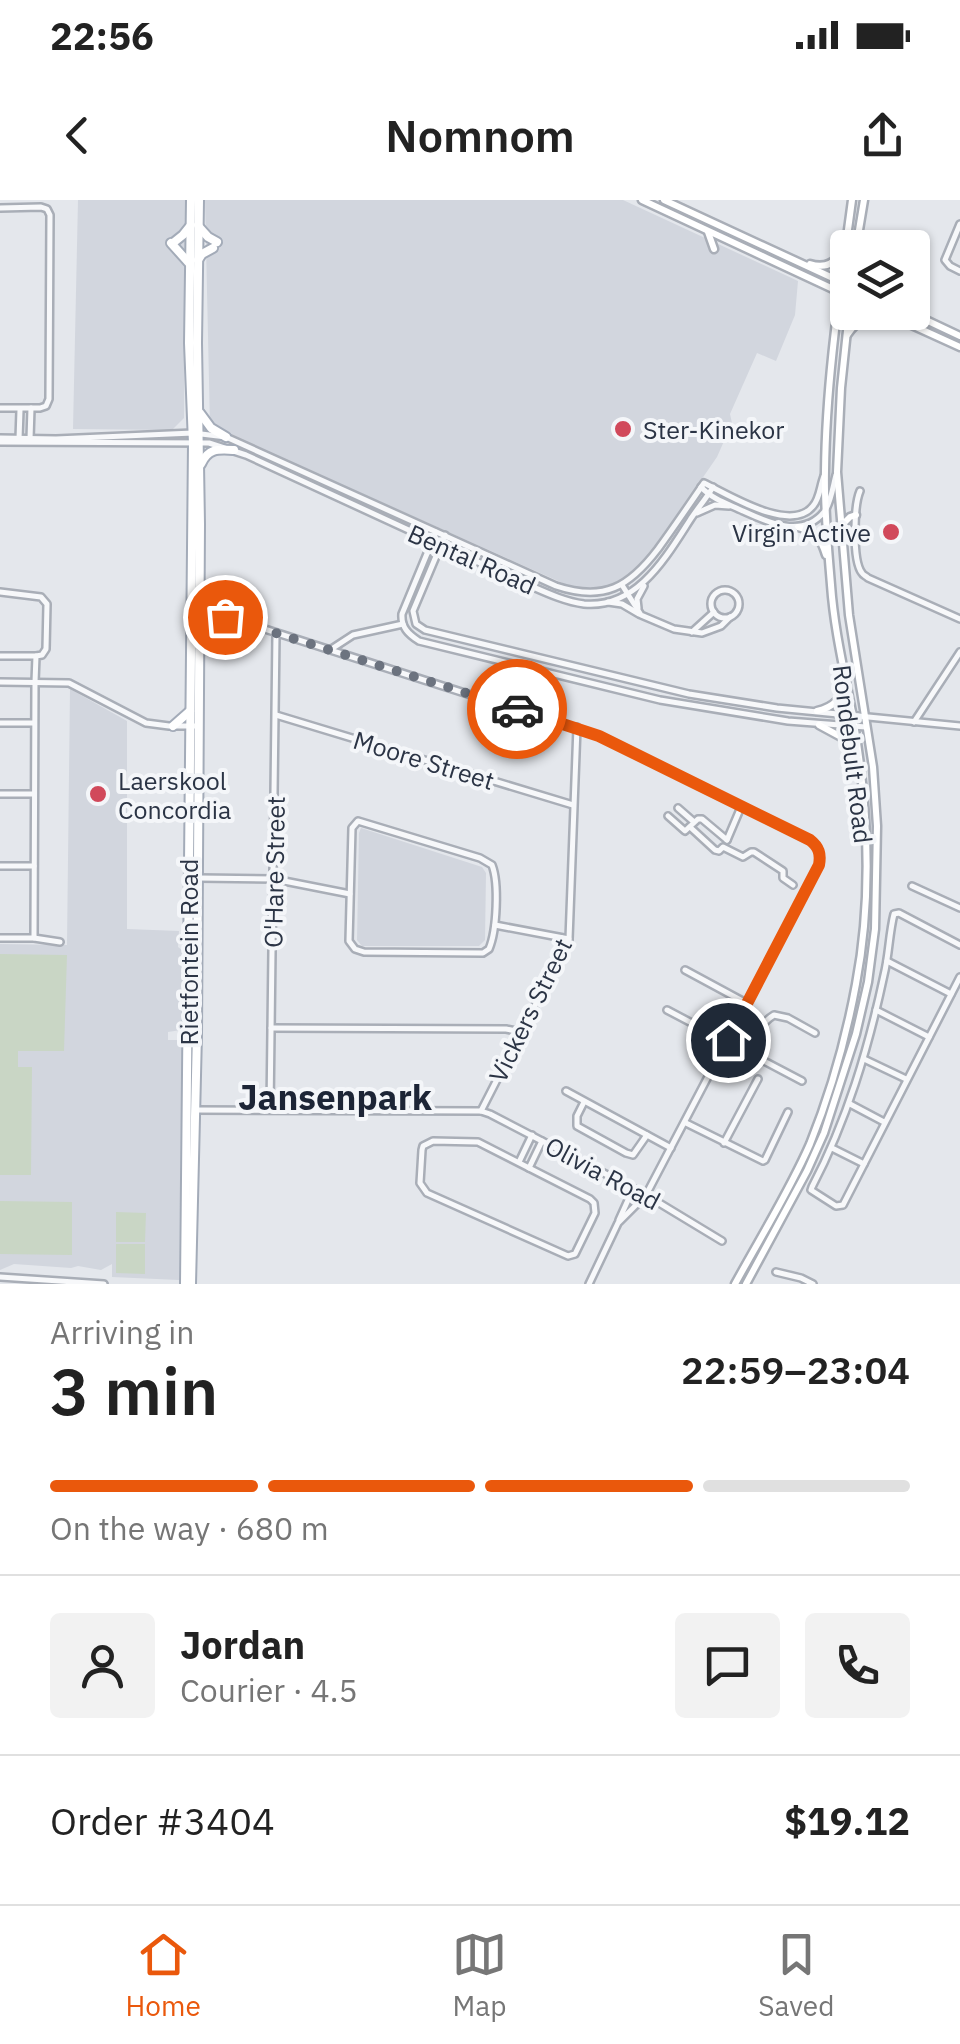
<!DOCTYPE html>
<meta charset="utf-8">
<style>
body{margin:0;font-family:"IBM Plex Sans",sans-serif;background:#f2f2f2;color:#222;height:100vh;display:flex;flex-direction:column;font-size:38px;white-space:nowrap}
*{box-sizing:border-box;margin:0}
p{font-size:32px;color:#767676}
.icon{flex:none;width:55px;height:55px;fill:none;stroke:currentColor;stroke-width:2;stroke-linecap:round;stroke-linejoin:round}
.map{position:relative;height:1084px;overflow:hidden}
.details{display:flex;flex-direction:column;background:#fff;flex:1}
.details>*{flex:none}
.fabs{position:absolute;left:830px;top:30px;display:grid;gap:20px}
.fabs a{display:grid;place-items:center;width:100px;height:100px;border-radius:10px;background:#fff;box-shadow:0 2px 8px #0004;font-size:50px}
.pin{position:absolute;display:grid;place-items:center;width:85px;height:85px;color:#fff;margin:-42px;border:5px solid #fff;border-radius:50%;box-shadow:0 2px 10px #0007}
.courier{position:absolute;display:grid;place-items:center;width:100px;height:100px;margin:-50px;border:8px solid #ea580c;border-radius:50%;background:#fff;color:#222;box-shadow:0 2px 12px #0007}
.summary em{font-style:normal;font-weight:600}
.summary div{display:flex;flex-direction:column-reverse}
.summary{display:flex;align-items:center;justify-content:space-between;height:170px;padding:0 50px}
h1{font-size:65px;font-weight:600;line-height:75px}
.bar{display:grid;grid-template-columns:repeat(4,1fr);gap:15px 10px;align-content:center;height:120px;padding:0 50px}
.bar i{height:12px;border-radius:8px;background:#e0e0e0}
.bar .current{background:#ea580c}
.bar p{grid-column:span 4}
.line{display:flex;align-items:center;gap:25px;padding:0 50px;border-top:2px solid #e0e0e0}
.line div{flex:1}
.round{display:grid;place-items:center;flex:none;width:105px;height:105px;border-radius:10px;background:#f2f2f2}
.status{display:flex;justify-content:space-between;align-items:center;height:70px;padding:0 50px;background:#fff;direction:ltr}
.status svg{height:28px;fill:currentColor}
header{display:flex;justify-content:space-between;align-items:center;height:130px;padding:0 50px;background:#fff;font-size:45px;font-weight:600}
.dock{display:flex;justify-content:space-around;align-items:center;height:140px;border-top:2px solid #e0e0e0;background:#fff;font-size:28px;color:#767676}
.dock a{display:grid;justify-items:center;gap:5px}
.dock .current{color:#ea580c}
.map>svg:first-child{display:block}
</style>
<div class="status"><b>22:56</b><svg viewBox="0 0 49 12"><path d="M0 12V9h3v3zM5 12V6h3v6zM10 12V3h3v9zM15 12V0h3v12zM26 1h20v11H26zM47 4h2v5h-2z"/></svg></div>
<header><svg class="icon" aria-label="back" viewBox="0 0 24 24"><path d="M15 5l-7 7 7 7"/></svg>Nomnom<svg class="icon" aria-label="share" viewBox="0 0 24 24"><path d="M12 15V3M7 8l5-5 5 5M5 13v7h14v-7"/></svg></header>
<div class="map">
<svg width="960" height="1084" viewBox="0 0 960 1084">
<rect width="100%" height="100%" fill="#e4e7ec"/>
<g fill="#d2d6de">
<polygon points="78,0 185,0 184,218 172,230 73,229"/>
<polygon points="205,0 623,0 798,81 795,115 776,161 757,153 730,214 732,223 717,257 643,364 620,383 601,389 574,388 210,226"/>
<polygon points="70,489 127,521 127,729 179,731 178,747 182,750 181,830 168,832 168,840 182,840 179,1080 112,1077 112,1064 101,1070 78,1066 71,1068 14,1064 0,1070 0,744 67,745"/>
<polygon points="361,628 482,667 486,673 485,740 479,746 362,746 357,740 359,633"/>
</g>
<g fill="#c9d6c5">
<polygon points="0,754 67,755 64,851 18,851 18,867 32,867 31,975 0,975"/>
<polygon points="0,1001 72,1002 72,1055 0,1054"/>
<polygon points="116,1012 146,1013 145,1042 116,1042"/>
<polygon points="116,1044 145,1044 145,1074 116,1073"/>
</g>
<g fill="none" stroke-linecap="round" stroke-linejoin="round">
<g stroke="#a9aeb7" stroke-width="10">
<g id="street">
<polyline points="0,8 41,7 47,9 50,15 49,199 46,206 40,208 0,208"/>
<polyline points="960,24 945,60 950,66 960,71"/>
<path d="M0,238L56,239L193,233L226,237L556,386C604,402 629,387 658,349C674,327 689,305 704,283C729,295 791,334 813,306C820,298 820,286 824,276"/>
<polyline points="19,239 20,210"/>
<polyline points="30,239 31,208"/>
<path d="M0,242L209,243L246,255L517,380C539,389 561,401 584,404C637,409 666,357 690,320C697,309 706,299 713,287"/>
<path d="M701,287C712,299 728,304 743,311C767,322 802,339 824,312C831,303 833,286 836,275"/>
<path d="M860,291C854,305 852,360 862,373C863,375 866,376 868,378L960,419"/>
<polyline points="697,313 715,305 729,306"/>
<path d="M436,332L402,414C401,427 408,434 419,441L660,500L788,521L866,527"/>
<polyline points="445,335 413,411 416,424 425,430 689,494 777,508 960,526"/>
<polyline points="622,385 641,415 674,429 702,433 721,426 730,417"/>
<circle cx="725" cy="404" r="14"/>
<polyline points="0,392 41,397 47,404 46,449 42,455 36,456 35,482 34,738"/>
<polyline points="608,402 622,404 639,414"/>
<path d="M199,408L599,536L810,640C819,646 822,654 819,665L646,995L618,1023L589,1084"/>
<polyline points="638,408 637,399 644,386"/>
<polyline points="692,432 714,412"/>
<polyline points="330,450 353,435 403,424"/>
<polyline points="0,456 36,456"/>
<polyline points="0,482 69,483 146,523 169,526 198,526"/>
<polyline points="276,515 573,605"/>
<polyline points="914,522 960,452"/>
<polyline points="0,523 34,523"/>
<polyline points="0,594 34,594"/>
<polyline points="678,608 694,622"/>
<polyline points="668,616 685,631 698,619 702,619 727,640"/>
<path d="M358,621L480,658L492,665C499,683 497,730 489,749L483,753L364,752L355,749L349,741L352,628Z"/>
<polyline points="690,627 715,650 719,651 723,647 743,657 751,652 754,652 783,671 783,678 793,685"/>
<polyline points="727,640 741,607"/>
<polyline points="0,666 34,666"/>
<polyline points="199,678 274,679 350,694"/>
<polyline points="912,686 960,708"/>
<polyline points="495,725 569,739"/>
<polyline points="0,738 34,738 60,742"/>
<path d="M960,745L899,713L894,714C889,734 889,755 884,775C868,850 847,920 812,987L811,990L836,1006L843,1005L960,777"/>
<polyline points="887,761 951,794"/>
<polyline points="685,770 748,804"/>
<polyline points="667,810 802,881"/>
<polyline points="876,810 929,837"/>
<polyline points="271,828 506,829 521,832"/>
<path d="M751,853C755,837 759,824 774,815L788,818L815,833"/>
<polyline points="864,859 906,879"/>
<polyline points="566,891 671,948"/>
<polyline points="584,902 577,916 577,926 626,953 633,955 647,935"/>
<polyline points="850,904 884,922"/>
<polyline points="195,910 481,911 490,914 646,995 722,1041"/>
<polyline points="270,910 276,434"/>
<polyline points="481,911 569,739 577,527"/>
<polyline points="686,923 763,961 765,960 788,912"/>
<polygon points="433,941 478,942 590,999 594,1003 595,1013 575,1054 568,1056 427,993 420,983 422,950 423,946"/>
<polyline points="724,943 758,879"/>
<polyline points="832,948 864,964"/>
<polyline points="519,962 532,935"/>
<polyline points="529,968 542,941"/>
<polyline points="619,1020 633,989"/>
<polyline points="776,1072 801,1078 813,1084"/>
<polyline points="0,1077 104,1084"/>
</g>
</g>
<g stroke="#a9aeb7" stroke-width="11">
<g id="secondary">
<polyline points="642,0 848,96"/>
<polyline points="664,0 848,85"/>
<polyline points="708,32 714,49"/>
<polyline points="856,48 864,0"/>
<path d="M810,64C826,69 837,63 843,47"/>
<polyline points="883,112 960,147"/>
<polyline points="909,112 960,136"/>
<path d="M847,135C859,117 871,114 891,121"/>
<polyline points="841,326 850,317 856,315"/>
<path d="M798,327C815,331 821,338 826,355"/>
<path d="M817,511C834,507 842,499 843,482"/>
<polyline points="819,525 843,538 856,557"/>
<path d="M735,1084C760,1038 789,992 810,944C831,892 846,838 856,784C873,695 868,601 852,512C844,470 834,428 831,385C828,348 824,309 825,271C826,181 840,90 852,0"/>
<polyline points="746,1084 807,971 824,933 856,834 868,782 875,729 877,626 873,567 849,415 837,272 841,188 849,112"/>
</g>
</g>
<g stroke="#a3abb8" stroke-width="12">
<g id="primary">
<polyline points="199,27 208,37 217,42"/>
<polyline points="171,43 189,63"/>
<polyline points="173,43 183,35 191,25"/>
<polyline points="198,60 202,54 213,48"/>
<polyline points="200,213 211,228 226,237"/>
<path d="M201,264C208,248 218,249 234,250"/>
<polyline points="173,526 190,511"/>
<polyline points="185,1084 193,243 189,143 191,0"/>
<polyline points="191,1084 197,834 200,324 197,143 199,0"/>
</g>
</g>
<use href="#street" stroke="#f7f8fa" stroke-width="5"/>
<use href="#secondary" stroke="#fff" stroke-width="6"/>
<use href="#primary" stroke="#fff" stroke-width="8"/>
</g>
<g fill="none" stroke-linecap="round" stroke-linejoin="round">
<polyline stroke="#6c737f" stroke-width="10" stroke-dasharray="0 18" points="225,417 517,509"/>
<path stroke="#ea580c" stroke-width="12" d="M517,509L599,536L810,640C819,647 821,654 819,665L728,840"/>
</g>
<g fill="#d1495b" stroke="#f4f6f9" stroke-width="4">
<circle cx="623" cy="229" r="10"/>
<circle cx="891" cy="332" r="10"/>
<circle cx="98" cy="594" r="10"/>
</g>
<g text-anchor="middle" dominant-baseline="central" stroke-width="8" stroke-linejoin="round" paint-order="stroke">
<g font-size="25" fill="#2b3445" stroke="#f4f6f9" text-anchor="start">
<text x="643" y="229">Ster-Kinekor</text>
<text x="871" y="332" text-anchor="end">Virgin Active</text>
<text x="118" y="580">Laerskool<tspan x="118" dy="29">Concordia</tspan></text>
</g>
<g font-size="25" fill="#2b3445" stroke="#f4f6f9">
<text transform="translate(472 359) rotate(24)">Bental Road</text>
<text transform="translate(853 554) rotate(83)">Rondebult Road</text>
<text transform="translate(424 560) rotate(17)">Moore Street</text>
<text transform="translate(274 672) rotate(-89)">O'Hare Street</text>
<text transform="translate(188 752) rotate(-90)">Rietfontein Road</text>
<text transform="translate(530 810) rotate(-64)">Vickers Street</text>
<text transform="translate(603 973) rotate(28)">Olivia Road</text>
</g>
<g font-size="35" font-weight="bold" fill="#1d2536" stroke="#f4f6f9">
<text x="335" y="897">Jansenpark</text>
</g>
</g>
</svg>
<div class="fabs">
<a><svg class="icon" aria-label="layers" viewBox="0 0 24 24"><path d="M12 4l9 5-9 5-9-5zM3 14l9 5 9-5"/></svg></a>
</div>
<div class="pin" style="left:225px;top:417px;background:#ea580c"><svg class="icon" aria-label="bag" viewBox="0 0 24 24"><path d="M5 8h14l-1 12H6zM9 8a3 3 0 0 1 6 0"/></svg></div>
<div class="pin" style="left:728px;top:840px;background:#1f2937"><svg class="icon" aria-label="home" viewBox="0 0 24 24"><path d="M3 11l9-7 9 7M6 9v11h12V9"/></svg></div>
<div class="courier" style="left:517px;top:509px"><svg class="icon" aria-label="car" viewBox="0 0 24 24"><path d="M5 17H2v-5l4-1 3-4h7l3 4 3 1v5h-3M9 17h6M6 11h13"/><circle cx="7" cy="17" r="2"/><circle cx="17" cy="17" r="2"/></svg></div>
</div>
<section class="details">
<div class="summary"><div><h1>3 min</h1><p>Arriving in</p></div><em>22:59–23:04</em></div>
<div class="bar"><i class="current"></i><i class="current"></i><i class="current"></i><i></i><p>On the way · 680 m</p></div>
<div class="line" style="height:180px"><a class="round"><svg class="icon" aria-label="person" viewBox="0 0 24 24"><circle cx="12" cy="8" r="4"/><path d="M4 21q1-7 8-7t8 7"/></svg></a><div><b>Jordan</b><p>Courier · 4.5</p></div><a class="round"><svg class="icon" aria-label="chat" viewBox="0 0 24 24"><path d="M4 5h16v11H9l-5 4z"/></svg></a><a class="round"><svg class="icon" aria-label="phone" viewBox="0 0 24 24"><path d="M5 4h4l2 5-3 2q2 4 5 5l2-3 5 2v4C11 20 4 13 5 4z"/></svg></a></div>
<div class="line" style="height:130px"><div>Order #3404</div><b>$19.12</b></div>
</section>
<nav class="dock">
<a class="current"><svg class="icon" aria-label="home" viewBox="0 0 24 24"><path d="M3 11l9-7 9 7M6 9v11h12V9"/></svg>Home</a>
<a><svg class="icon" aria-label="map" viewBox="0 0 24 24"><path d="M3 6l6-2 6 2 6-2v14l-6 2-6-2-6 2zM9 4v14M15 6v14"/></svg>Map</a>
<a><svg class="icon" aria-label="saved" viewBox="0 0 24 24"><path d="M7 4h10v16l-5-4-5 4z"/></svg>Saved</a>
</nav>
